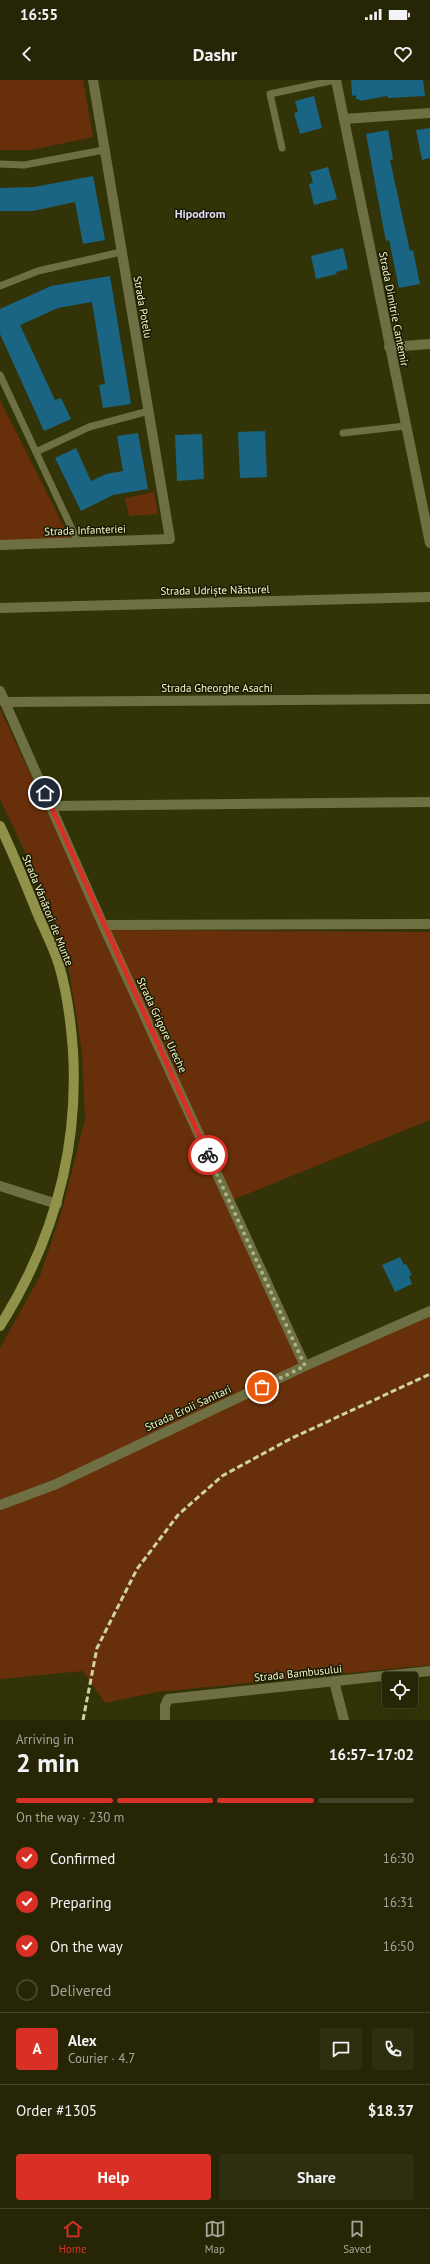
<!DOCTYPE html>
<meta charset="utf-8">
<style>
body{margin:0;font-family:"PT Sans",sans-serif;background:#2e2e10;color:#f1f3f6;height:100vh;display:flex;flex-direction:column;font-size:15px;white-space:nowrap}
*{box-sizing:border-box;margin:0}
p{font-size:13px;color:#a4a59b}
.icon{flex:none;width:22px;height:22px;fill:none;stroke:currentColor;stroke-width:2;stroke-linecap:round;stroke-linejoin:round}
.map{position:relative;height:1640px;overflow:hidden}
.panel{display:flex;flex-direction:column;background:#262606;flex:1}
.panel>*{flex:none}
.tools{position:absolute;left:382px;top:1592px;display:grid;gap:8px}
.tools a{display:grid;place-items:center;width:36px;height:36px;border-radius:4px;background:#262606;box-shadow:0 4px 16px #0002,0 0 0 1px #424328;font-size:20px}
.pin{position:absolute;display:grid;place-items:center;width:34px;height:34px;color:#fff;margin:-17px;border:2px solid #fff;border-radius:50%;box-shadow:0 1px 4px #0007}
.courier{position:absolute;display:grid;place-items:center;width:40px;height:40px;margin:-20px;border:3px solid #d93025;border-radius:50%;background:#fff;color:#222;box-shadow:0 1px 5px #0007}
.overview em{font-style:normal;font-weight:700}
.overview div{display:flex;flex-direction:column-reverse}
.overview{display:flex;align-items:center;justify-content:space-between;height:68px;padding:0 16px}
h1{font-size:26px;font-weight:700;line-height:30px}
.bar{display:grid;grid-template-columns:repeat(4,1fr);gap:6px 4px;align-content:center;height:48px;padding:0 16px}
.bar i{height:5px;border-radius:3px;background:#424328}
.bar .selected{background:#d93025}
.bar p{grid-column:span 4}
.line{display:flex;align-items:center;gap:10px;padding:0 16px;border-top:1px solid #424328}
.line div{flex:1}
.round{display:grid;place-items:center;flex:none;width:42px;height:42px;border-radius:4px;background:#2e2e10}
ol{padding:0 16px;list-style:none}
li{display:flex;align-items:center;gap:12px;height:44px}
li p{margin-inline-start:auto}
li .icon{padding:4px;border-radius:50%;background:#d93025;color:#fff;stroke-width:4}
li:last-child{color:#a4a59b}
li i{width:22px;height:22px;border:2px solid #424328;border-radius:50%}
.primary-button{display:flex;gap:8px;margin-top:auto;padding:8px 16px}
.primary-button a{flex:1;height:46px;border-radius:4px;background:#d93025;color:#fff;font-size:16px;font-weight:700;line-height:46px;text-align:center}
.primary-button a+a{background:#2e2e10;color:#f1f3f6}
.status{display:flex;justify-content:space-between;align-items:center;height:28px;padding:0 20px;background:#262606;direction:ltr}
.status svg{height:11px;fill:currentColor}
header{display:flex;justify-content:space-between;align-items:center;height:52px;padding:0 16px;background:#262606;font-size:18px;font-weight:700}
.tab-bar{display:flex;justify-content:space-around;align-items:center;height:56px;border-top:1px solid #424328;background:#262606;font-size:11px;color:#a4a59b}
.tab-bar a{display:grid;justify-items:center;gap:2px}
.tab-bar .selected{color:#d93025}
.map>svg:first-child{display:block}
</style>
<div class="status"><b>16:55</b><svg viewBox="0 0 49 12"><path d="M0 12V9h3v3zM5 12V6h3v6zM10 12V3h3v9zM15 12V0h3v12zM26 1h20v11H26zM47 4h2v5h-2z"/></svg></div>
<header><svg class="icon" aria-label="back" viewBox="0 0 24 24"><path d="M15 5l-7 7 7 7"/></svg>Dashr<svg class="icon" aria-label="heart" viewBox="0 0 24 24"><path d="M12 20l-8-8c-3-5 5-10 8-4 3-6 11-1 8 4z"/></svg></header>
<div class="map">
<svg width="430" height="1640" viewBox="0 0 430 1640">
<rect width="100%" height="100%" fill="#333308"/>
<g fill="#67300b">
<polygon points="0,0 83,0 93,57 31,70 0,70"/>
<polygon points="0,320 70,459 0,461"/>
<polygon points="154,412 158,434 129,436 125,418"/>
<polygon points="0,629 103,850 430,852 430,1040 225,1123 307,1289 430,1233 430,1585 157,1612 105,1623 83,1591 0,1599 0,1268 40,1196 63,1127 85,1039 82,972 68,883 51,827 0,719"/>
</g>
<g fill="#1a6583">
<polygon points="351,0 423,0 425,16 388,18 387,16 360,21 359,19 356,19 356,15 352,16"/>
<polygon points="314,16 322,48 300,54 294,33 298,32 295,21"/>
<polygon points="430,48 430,78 422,80 416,50"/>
<polygon points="388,50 393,79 390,80 410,171 413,170 420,204 399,208 389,160 386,161 383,146 366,54"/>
<polygon points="328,87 337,119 314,125 309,104 313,103 310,92"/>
<polygon points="93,96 105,160 83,164 75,122 33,131 0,131 0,108 34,107"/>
<polygon points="343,168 348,189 336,192 337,194 316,199 311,176"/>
<polygon points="110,196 131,324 103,328 99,305 105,304 92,222 58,228 20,245 55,320 61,318 71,339 44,351 0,254 0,229 51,206"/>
<polygon points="265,351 267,397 240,398 238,352"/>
<polygon points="138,353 148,409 113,415 81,431 55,378 76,368 91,401 106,394 123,391 117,356"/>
<polygon points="202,354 204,399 177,401 175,355"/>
<polygon points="400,1177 404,1185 406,1184 412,1195 409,1196 412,1204 395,1212 382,1185"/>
</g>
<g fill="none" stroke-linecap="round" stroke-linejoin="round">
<g stroke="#6e7043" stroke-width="7">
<polyline points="282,68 270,14 335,0"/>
<polyline points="0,84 24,85 104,70"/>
<polyline points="0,206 38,191 121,172"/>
<polyline points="0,295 78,462"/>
<polyline points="343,353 405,346"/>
<polyline points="36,372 89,347 149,331"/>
</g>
<g stroke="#6e7043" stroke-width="10">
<polyline points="336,0 430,463"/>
<polyline points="344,39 430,33"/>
<polyline points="389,267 430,264"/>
<polyline points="0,465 170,459 93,0"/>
<polyline points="0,528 430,517"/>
<polyline points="0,611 103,845 305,1286"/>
<polyline points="4,622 430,619"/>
<polyline points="50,726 430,722"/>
<polyline points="103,845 430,844"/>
<polyline points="0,1106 57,1124"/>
<polyline points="0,1425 54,1405 305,1286 430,1231"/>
<polyline points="334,1601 344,1640"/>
<polyline points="165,1640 165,1626 168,1619 430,1591"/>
</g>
<path stroke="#919249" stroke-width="10" d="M0,746C14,775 26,805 38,835C45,851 54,868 59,885C67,912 71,943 73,971C79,1072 53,1162 0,1246"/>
<polyline stroke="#cfd1a9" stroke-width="3" stroke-dasharray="6 3" stroke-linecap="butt" points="83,1640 97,1568 137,1489 178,1435 222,1396 290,1359 430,1294"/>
</g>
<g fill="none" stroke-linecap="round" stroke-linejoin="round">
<polyline stroke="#b0b289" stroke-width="4" stroke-dasharray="0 7.2" points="208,1075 305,1286 262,1307"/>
<polyline stroke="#d93025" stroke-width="5" points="45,713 208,1075"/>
</g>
<g text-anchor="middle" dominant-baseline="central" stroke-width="3" stroke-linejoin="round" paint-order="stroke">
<g font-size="11" fill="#f4f6cf" stroke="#1a1a00">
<text transform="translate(143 227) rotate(80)">Strada Potelu</text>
<text transform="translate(394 229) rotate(79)">Strada Dimitrie Cantemir</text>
<text transform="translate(85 450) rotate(-2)">Strada Infanteriei</text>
<text transform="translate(215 510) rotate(-1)">Strada Udriște Năsturel</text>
<text x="217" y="608">Strada Gheorghe Asachi</text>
<text transform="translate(48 830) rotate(68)">Strada Vânători de Munte</text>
<text transform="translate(162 945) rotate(65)">Strada Grigore Ureche</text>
<text transform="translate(188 1328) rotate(-25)">Strada Eroii Sanitari</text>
<text transform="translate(298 1593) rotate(-6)">Strada Bambusului</text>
</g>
<g font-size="12" font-weight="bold" fill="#dedbf9" stroke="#1a1a00">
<text x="200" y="133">Hipodrom</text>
</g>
</g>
</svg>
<div class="tools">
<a><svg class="icon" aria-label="locate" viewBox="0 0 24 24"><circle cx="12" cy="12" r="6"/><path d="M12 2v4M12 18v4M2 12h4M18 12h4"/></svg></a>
</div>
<div class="pin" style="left:262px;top:1307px;background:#ea580c"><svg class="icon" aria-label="bag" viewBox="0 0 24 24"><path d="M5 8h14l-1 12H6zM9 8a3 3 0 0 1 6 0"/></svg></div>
<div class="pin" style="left:45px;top:713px;background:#1f2937"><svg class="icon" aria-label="home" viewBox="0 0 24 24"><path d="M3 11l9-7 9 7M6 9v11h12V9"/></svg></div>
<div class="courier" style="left:208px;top:1075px"><svg class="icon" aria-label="bike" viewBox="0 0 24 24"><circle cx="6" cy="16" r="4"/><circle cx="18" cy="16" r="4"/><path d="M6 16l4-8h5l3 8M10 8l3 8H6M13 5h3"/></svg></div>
</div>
<section class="panel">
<div class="overview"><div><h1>2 min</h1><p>Arriving in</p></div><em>16:57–17:02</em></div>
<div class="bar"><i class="selected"></i><i class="selected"></i><i class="selected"></i><i></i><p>On the way · 230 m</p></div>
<ol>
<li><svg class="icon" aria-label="check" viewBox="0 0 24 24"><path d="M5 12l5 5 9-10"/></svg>Confirmed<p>16:30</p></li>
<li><svg class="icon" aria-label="check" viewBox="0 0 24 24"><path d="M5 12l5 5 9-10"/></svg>Preparing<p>16:31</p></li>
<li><svg class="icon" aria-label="check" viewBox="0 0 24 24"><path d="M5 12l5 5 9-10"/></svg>On the way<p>16:50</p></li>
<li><i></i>Delivered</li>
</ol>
<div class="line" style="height:72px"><b class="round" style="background:#d93025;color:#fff">A</b><div><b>Alex</b><p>Courier · 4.7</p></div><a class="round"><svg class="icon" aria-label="chat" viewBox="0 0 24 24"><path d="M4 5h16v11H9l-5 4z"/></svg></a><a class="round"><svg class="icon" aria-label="phone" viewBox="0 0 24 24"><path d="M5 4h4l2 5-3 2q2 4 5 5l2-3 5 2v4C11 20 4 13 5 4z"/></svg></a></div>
<div class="line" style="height:52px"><div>Order #1305</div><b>$18.37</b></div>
<div class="primary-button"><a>Help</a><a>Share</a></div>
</section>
<nav class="tab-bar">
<a class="selected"><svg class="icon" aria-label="home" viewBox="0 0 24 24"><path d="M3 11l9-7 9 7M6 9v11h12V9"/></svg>Home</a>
<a><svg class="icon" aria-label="map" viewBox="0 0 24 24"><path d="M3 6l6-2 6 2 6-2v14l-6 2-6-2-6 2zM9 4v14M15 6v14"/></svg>Map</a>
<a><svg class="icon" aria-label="saved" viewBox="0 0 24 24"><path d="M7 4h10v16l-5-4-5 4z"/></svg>Saved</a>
</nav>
